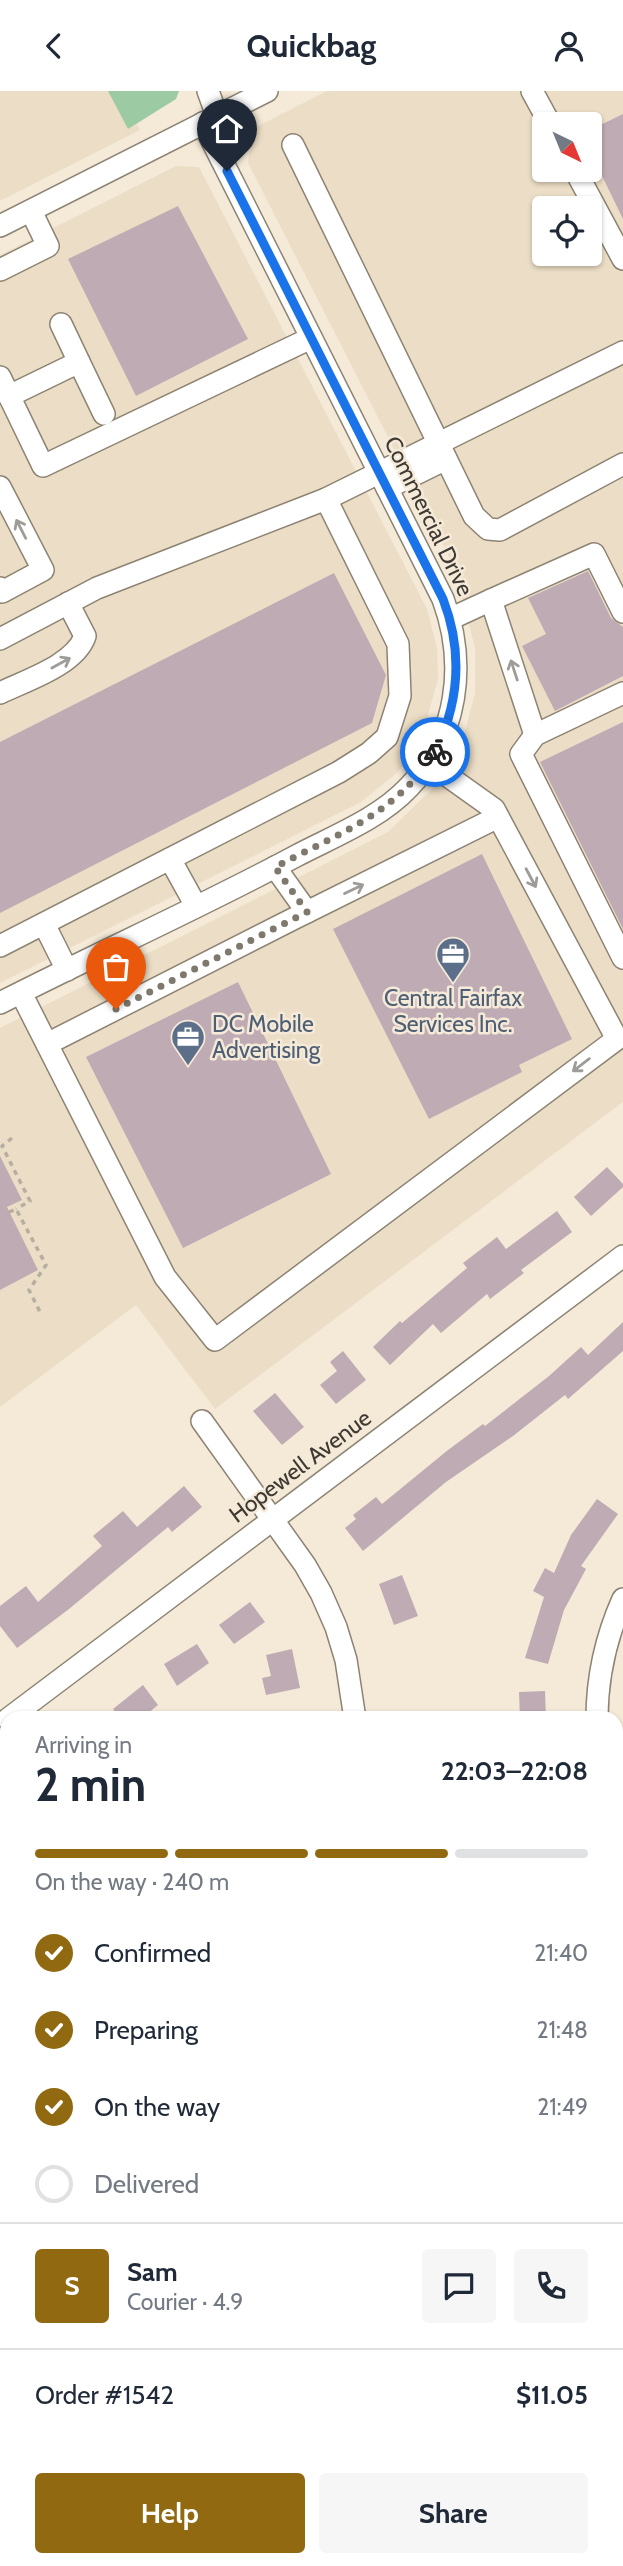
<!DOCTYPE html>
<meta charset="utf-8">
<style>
body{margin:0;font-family:Cabin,sans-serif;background:#f6f6f7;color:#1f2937;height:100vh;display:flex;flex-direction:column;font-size:26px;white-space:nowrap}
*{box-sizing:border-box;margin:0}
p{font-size:23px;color:#747a83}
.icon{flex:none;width:38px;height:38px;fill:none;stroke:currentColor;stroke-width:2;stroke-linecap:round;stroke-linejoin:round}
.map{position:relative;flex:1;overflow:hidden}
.side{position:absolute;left:0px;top:1620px;width:623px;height:856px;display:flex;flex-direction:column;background:#fff;border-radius:21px 21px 0 0;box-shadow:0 2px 5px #0004}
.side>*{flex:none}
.needle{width:46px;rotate:137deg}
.buttons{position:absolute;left:532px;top:21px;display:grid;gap:14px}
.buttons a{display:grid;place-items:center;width:70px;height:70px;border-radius:7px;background:#fff;box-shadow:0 2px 5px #0004;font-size:35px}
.pin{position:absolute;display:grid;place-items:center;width:60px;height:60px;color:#fff;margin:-72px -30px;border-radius:50% 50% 50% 0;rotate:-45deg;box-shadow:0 0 7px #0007}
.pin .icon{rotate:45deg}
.courier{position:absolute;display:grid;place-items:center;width:70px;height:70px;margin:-35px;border:5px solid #1a73e8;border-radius:50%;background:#fff;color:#222;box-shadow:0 2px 9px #0007}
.overview em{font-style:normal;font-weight:800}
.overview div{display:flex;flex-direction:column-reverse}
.overview{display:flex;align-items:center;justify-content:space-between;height:119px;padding:0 35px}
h1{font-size:46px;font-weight:800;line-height:52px}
.bar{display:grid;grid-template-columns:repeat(4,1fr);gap:10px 7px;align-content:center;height:84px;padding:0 35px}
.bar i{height:9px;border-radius:5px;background:#e0e1e3}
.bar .selected{background:#916911}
.bar p{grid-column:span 4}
.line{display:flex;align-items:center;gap:18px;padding:0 35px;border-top:2px solid #e0e1e3}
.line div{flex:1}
.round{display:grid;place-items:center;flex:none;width:74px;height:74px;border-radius:7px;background:#f6f6f7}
ol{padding:0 35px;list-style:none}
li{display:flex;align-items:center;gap:21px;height:77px}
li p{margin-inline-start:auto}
li .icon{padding:7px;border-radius:50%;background:#916911;color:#fff;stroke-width:4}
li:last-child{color:#747a83}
li i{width:38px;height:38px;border:4px solid #e0e1e3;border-radius:50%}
.cta{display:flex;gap:14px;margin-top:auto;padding:14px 35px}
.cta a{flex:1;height:80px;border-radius:7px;background:#916911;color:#fff;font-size:28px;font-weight:800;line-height:80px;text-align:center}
.cta a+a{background:#f6f6f7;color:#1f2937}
header{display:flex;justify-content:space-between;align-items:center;height:91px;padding:0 35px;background:#fff;font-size:32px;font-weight:800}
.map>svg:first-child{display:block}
</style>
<header><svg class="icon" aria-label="back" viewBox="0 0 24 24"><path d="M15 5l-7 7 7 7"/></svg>Quickbag<svg class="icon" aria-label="person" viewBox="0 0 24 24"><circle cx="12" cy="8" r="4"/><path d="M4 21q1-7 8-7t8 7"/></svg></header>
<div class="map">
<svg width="623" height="2475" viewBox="0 0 623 2475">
<rect width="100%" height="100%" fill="#f5ead8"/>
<g fill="#ecdec6" fill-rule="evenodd">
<polygon points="0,0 119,0 140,39 0,110"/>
<path d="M327,0H623V1011L215,1318L136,1214L0,1316V937L388,741L441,689L463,648L475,602V556L459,495L463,493L248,72L252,38ZM544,33H590V79H544ZM544,117H590V163H544Z"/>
<polygon points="176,75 199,76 427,518 437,557 438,588 421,649 398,681 361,711 0,892 0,164"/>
</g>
<polygon fill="#9ccba3" points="108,0 179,0 176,8 128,38"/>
<g fill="#bfabb4">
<polygon points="623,23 623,128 590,60 590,39"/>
<polygon points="178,115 248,248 136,305 68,168"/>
<polygon points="588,480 611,527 623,536 623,585 555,620 522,555 546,543 528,507"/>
<polygon points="334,482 386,584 372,632 0,822 0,651"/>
<polygon points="623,631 623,838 540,671"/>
<polygon points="482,763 572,948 519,974 522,981 429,1028 333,838"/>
<polygon points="238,891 331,1083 183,1157 86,966"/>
<polygon points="0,1065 22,1109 7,1116 38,1179 0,1199"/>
<polygon points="607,1076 623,1093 623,1096 591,1125 574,1106"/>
<polygon points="557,1120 572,1141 521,1179 524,1182 490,1208 487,1203 441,1242 433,1233 390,1274 373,1256 400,1230 402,1232 467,1177 463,1172 497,1146 506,1158"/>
<polygon points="623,1231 623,1260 568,1308 565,1304 513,1345 446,1391 363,1460 345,1437 356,1428 353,1424 376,1406 382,1413 448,1359 483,1333 485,1335 549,1285 581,1256 588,1264"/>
<polygon points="343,1260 366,1289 336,1313 320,1294 337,1280 330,1271"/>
<polygon points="275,1302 304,1336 282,1354 253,1320"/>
<polygon points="184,1395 202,1416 172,1441 168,1436 69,1518 17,1557 0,1535 0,1515 26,1495 38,1511 102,1455 93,1445 123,1420 137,1436"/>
<polygon points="597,1408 618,1423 581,1475 586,1478 564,1519 548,1573 525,1567 544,1506 533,1500 545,1477 554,1482 571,1444"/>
<polygon points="402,1484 418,1525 394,1534 379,1493"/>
<polygon points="250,1511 265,1531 234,1553 219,1534"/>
<polygon points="197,1553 209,1572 177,1595 164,1573"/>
<polygon points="292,1558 300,1597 266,1604 262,1587 271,1585 266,1564"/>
<polygon points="143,1594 158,1614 141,1628 120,1628 113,1618"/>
<polygon points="545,1600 546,1628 520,1628 519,1601"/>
</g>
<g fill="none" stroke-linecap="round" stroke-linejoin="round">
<g stroke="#8d8373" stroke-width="24">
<g id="minor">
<polyline points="208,0 217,25"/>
<polyline points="532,0 550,33"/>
<polyline points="293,54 474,425 488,438 500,439 623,373"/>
<polyline points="575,79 623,168"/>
<polyline points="0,135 267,0"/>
<polyline points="0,179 48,155 31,120"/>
<polyline points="61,233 79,271"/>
<polyline points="0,286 43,375 311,247"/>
<polyline points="9,305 79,271 104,323"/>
<polyline points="0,396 43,479 2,501 0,497"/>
<polyline points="387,397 446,368"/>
<polyline points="450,528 491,509"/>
<polyline points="0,548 97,497 326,408 623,261"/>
<path d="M0,602C27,589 75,574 85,545L68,512"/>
<polyline points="623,602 535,644 521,663 623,867"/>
<polyline points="535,644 491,509 594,463 623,521"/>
<polyline points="170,768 196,815"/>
<polyline points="275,776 307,821"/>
<polyline points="44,833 67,879"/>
<polyline points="0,855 339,681 369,662 387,646 400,605 398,553 326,408"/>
<polyline points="21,902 165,1186 215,1249 617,948 494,718 428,671"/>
<path d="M0,912C98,862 199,817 296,765C334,745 379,728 409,696C458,645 467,573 443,508L203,32"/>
<polyline points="47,953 293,828 498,726"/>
<polyline points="202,1330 305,1474 321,1502 336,1536 346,1569 355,1628"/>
<polyline points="8,1628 623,1165"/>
<path d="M597,1628C597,1586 606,1546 623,1508"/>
<polyline points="616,1823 623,1822"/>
<polyline points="0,1850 7,1851"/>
<polyline points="616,1948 620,2008"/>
<polyline points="0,2281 7,2279"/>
<polyline points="616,2347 623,2340"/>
<polyline points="163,2469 163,2475"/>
<polyline points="416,2469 418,2475"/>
<polyline points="478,2475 484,2469"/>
</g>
</g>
<g stroke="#b6aea0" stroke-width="3.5" stroke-dasharray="5 5" stroke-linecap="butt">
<polyline points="12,1047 2,1055 30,1110 16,1118"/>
<polyline points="9,1121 16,1118 46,1174 29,1199 40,1221"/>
</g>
<use href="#minor" stroke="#fff" stroke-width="21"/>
</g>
<defs><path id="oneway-shaft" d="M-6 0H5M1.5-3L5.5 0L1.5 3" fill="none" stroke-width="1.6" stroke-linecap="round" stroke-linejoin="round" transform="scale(1.75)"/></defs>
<g stroke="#9e9c99">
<use href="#oneway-shaft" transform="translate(21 438) rotate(-117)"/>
<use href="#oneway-shaft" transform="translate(61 572) rotate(-29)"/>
<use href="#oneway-shaft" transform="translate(514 579) rotate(-108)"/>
<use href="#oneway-shaft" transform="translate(531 787) rotate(62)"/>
<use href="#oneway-shaft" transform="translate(354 798) rotate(-26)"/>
<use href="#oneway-shaft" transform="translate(581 974) rotate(143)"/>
</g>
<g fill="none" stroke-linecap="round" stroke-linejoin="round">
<path stroke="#7e786d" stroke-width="7" stroke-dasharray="0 12.6" d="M116,918L307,821L275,776C338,743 396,723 435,661"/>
<path stroke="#1a73e8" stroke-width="9" d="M227,80L443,508C463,560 460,610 435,661"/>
</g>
<defs>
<g id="office-pin" transform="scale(1.75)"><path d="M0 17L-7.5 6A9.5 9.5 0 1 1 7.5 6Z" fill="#5c6f8a" stroke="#f5ead8"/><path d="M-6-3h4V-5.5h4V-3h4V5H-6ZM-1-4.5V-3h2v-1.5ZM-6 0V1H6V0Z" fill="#fff"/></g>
</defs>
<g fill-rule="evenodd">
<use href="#office-pin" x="453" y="863"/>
<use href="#office-pin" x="188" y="946"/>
</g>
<g text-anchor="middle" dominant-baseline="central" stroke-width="5" stroke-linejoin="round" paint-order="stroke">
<g font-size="23" fill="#3e3a33" stroke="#f5ead8">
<text transform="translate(429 425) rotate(64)">Commercial Drive</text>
<text transform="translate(300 1375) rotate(-37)">Hopewell Avenue</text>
</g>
<g font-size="23" fill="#4e5e75" stroke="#f5ead8">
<text x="453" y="907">Central Fairfax<tspan x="453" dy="26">Services Inc.</tspan></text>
<text x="212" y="933" text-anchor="start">DC Mobile<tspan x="212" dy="26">Advertising</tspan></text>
</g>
</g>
</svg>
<div class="buttons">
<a><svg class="needle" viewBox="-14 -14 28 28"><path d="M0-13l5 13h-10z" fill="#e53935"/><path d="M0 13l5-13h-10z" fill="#747a83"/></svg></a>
<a><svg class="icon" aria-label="locate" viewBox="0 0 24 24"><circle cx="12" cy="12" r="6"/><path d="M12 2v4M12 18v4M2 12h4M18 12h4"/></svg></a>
</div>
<div class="pin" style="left:116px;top:918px;background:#ea580c"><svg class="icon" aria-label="bag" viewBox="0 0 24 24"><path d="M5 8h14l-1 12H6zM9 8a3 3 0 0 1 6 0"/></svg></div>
<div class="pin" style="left:227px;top:80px;background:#1f2937"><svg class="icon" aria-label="home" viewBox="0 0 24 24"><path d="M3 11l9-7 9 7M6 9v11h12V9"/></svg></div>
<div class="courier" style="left:435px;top:661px"><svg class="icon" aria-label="bike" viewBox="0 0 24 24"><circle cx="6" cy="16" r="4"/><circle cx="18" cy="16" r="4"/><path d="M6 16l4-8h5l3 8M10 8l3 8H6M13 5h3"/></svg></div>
<section class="side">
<div class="overview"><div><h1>2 min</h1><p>Arriving in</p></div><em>22:03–22:08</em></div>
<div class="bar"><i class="selected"></i><i class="selected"></i><i class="selected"></i><i></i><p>On the way · 240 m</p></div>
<ol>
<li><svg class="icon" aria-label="check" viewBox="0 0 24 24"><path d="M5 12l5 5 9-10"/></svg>Confirmed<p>21:40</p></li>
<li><svg class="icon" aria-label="check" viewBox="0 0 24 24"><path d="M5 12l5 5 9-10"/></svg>Preparing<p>21:48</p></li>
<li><svg class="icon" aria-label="check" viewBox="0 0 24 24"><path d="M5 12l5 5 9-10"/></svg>On the way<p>21:49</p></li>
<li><i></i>Delivered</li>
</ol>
<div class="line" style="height:126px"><b class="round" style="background:#916911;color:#fff">S</b><div><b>Sam</b><p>Courier · 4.9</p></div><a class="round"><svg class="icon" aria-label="chat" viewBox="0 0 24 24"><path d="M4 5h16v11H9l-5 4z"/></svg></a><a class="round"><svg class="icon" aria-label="phone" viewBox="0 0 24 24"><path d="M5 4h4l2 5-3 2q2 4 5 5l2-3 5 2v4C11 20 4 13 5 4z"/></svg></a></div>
<div class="line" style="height:91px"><div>Order #1542</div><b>$11.05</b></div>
<div class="cta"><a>Help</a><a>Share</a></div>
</section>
</div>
